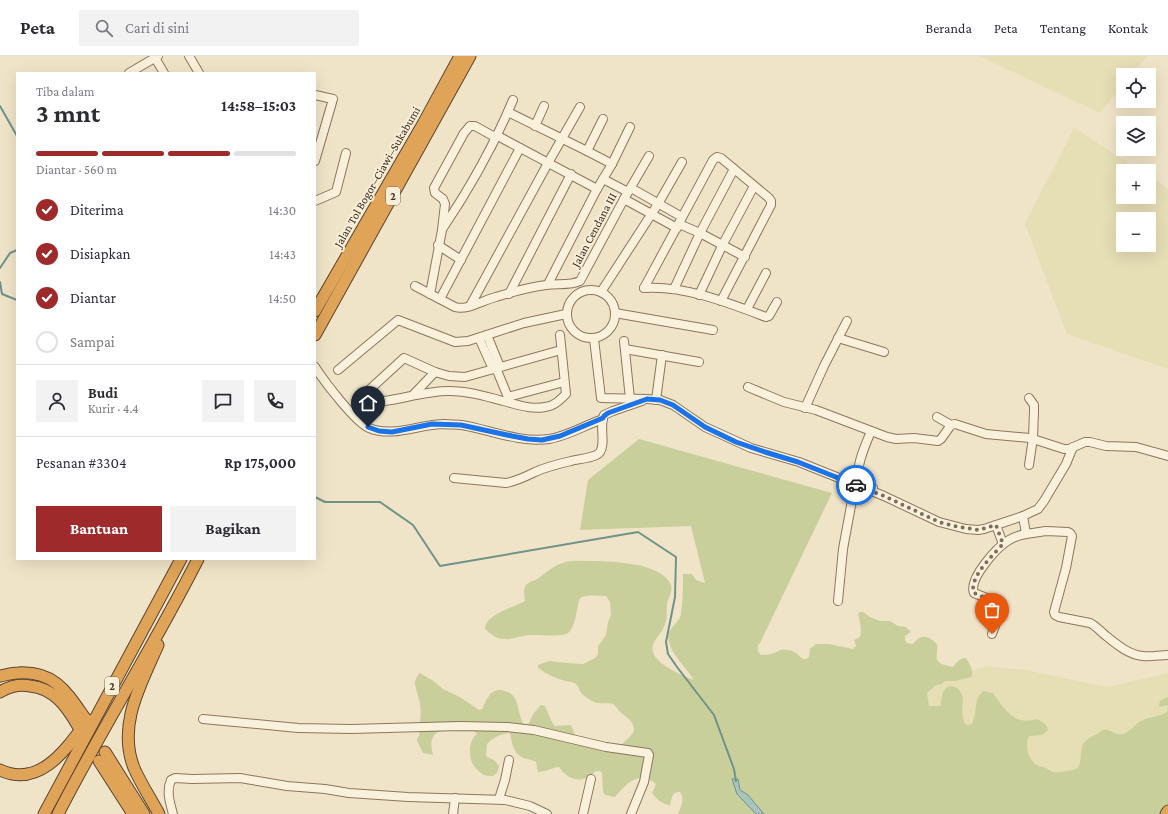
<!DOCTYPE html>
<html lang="id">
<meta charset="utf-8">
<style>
body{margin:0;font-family:"Crimson Pro",serif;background:#f2f2f3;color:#2b2b33;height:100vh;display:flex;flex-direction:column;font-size:15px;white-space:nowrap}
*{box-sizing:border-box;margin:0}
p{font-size:13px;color:#7c7c81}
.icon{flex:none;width:22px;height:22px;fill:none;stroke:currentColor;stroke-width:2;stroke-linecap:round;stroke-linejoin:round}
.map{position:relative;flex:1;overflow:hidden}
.drawer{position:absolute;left:16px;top:16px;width:300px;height:488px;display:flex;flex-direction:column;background:#fff;border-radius:0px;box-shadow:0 4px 16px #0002}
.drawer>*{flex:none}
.fabs{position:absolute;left:1116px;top:12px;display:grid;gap:8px}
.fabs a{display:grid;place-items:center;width:40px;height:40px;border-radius:0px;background:#fff;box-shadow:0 4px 16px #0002;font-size:20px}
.pin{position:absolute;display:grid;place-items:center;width:34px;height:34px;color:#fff;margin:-41px -17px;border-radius:50% 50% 50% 0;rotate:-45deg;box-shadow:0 0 4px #0007}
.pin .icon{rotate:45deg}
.courier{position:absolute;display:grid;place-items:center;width:40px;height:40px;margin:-20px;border:3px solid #1a73e8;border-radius:50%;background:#fff;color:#222;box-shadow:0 1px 5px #0007}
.headline em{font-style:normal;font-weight:700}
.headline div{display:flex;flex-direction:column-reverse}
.headline{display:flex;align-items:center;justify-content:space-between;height:68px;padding:0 20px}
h1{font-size:26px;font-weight:700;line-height:30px}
.bar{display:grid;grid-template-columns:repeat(4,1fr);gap:6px 4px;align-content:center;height:48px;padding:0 20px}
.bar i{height:5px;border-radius:3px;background:#e1e1e2}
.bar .selected{background:#9e2a2b}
.bar p{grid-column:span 4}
.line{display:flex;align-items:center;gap:10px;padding:0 20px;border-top:1px solid #e1e1e2}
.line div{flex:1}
.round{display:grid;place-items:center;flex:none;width:42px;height:42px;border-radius:0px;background:#f2f2f3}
ol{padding:0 20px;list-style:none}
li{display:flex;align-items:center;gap:12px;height:44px}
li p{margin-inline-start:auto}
li .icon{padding:4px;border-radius:50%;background:#9e2a2b;color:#fff;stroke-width:4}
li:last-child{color:#7c7c81}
li i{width:22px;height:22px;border:2px solid #e1e1e2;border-radius:50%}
.button{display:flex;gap:8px;margin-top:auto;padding:8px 20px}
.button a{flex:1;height:46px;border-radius:0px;background:#9e2a2b;color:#fff;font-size:16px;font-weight:700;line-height:46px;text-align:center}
.button a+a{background:#f2f2f3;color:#2b2b33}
header{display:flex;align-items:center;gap:24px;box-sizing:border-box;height:56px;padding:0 20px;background:#fff;border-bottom:1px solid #e1e1e2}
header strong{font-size:19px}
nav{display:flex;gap:22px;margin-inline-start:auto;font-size:14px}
.search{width:280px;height:36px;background:#f2f2f3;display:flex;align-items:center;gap:10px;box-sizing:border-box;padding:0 14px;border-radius:0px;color:#7c7c81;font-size:15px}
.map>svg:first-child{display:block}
</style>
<header>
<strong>Peta</strong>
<div class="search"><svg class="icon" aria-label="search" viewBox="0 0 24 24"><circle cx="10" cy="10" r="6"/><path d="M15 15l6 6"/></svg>Cari di sini</div>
<nav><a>Beranda</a><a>Peta</a><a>Tentang</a><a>Kontak</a></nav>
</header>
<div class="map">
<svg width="1168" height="758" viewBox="0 0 1168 758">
<rect width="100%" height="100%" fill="#f0e4c8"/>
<g fill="#e6deb5" fill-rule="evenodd">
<polygon points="979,0 1147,0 1131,19 1123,19 1123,29 1100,57"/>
<path d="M1074,72L1141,115H1123V141H1149V120L1168,133V313L1067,278L1025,168ZM1123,163H1149V189H1123Z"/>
<polygon points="986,610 1026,614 1107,631 1168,617 1168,659 1069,719 1034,715 975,671 961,668 942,655 924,650 927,631"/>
</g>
<path fill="#c9cf9b" d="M639,383L832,437L760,587L758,589V595L761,599C764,598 768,599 771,598C777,597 780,592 787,594C790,594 793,595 796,597C801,601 803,606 809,601L810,593L816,588H829L853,593L856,590L854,584L860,581C862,573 860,566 858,558L860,556H863L870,561L880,565H890L898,570L906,571L911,576L905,580V584L907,587L913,588C918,581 925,578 932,584C933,584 936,587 937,588C938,591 936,600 937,604L941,608L953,611C957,606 960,602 966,602C969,607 975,615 971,621L955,625H945L942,628L936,629L927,637L929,650H941C941,643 942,630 952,630C955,631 958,632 960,635C967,644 957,661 967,669L972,668C973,664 975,661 975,657C977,647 975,643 983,635L993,637C1005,654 1014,670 1037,663C1043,666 1047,668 1048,674L1042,679L1030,680L1028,681C1026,691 1027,699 1034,707C1038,711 1043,710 1047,713C1049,714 1051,715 1053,716C1058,717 1073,715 1077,712C1086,704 1073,688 1095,679C1098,678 1100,675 1103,674C1110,672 1116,680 1123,678C1130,676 1135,668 1141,665C1148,661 1159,661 1167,656L1168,649L1160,651L1159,650L1160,645L1168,641V748L1165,754L1168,758H678C681,750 685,744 680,736C671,736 672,742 670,750C662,747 657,744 652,737L656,728C639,713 626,728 615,741L605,739L603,736L602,717L600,715H596C593,717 591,720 588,721C577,727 565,721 559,711C550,712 547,716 538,716L536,706C532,703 528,704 524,702C513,698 512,687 510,677C500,678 494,681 487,688L486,700L495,705L499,710L497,717L493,720C490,720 487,720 484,719C481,717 476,713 474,710C468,701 468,685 477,678C469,670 444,671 435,678C430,684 431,692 433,699L423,697L417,685V682L419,680C419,669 422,659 420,648C419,641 415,633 415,626C416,622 417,620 420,617L432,624L443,633L460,641L479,654L482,653C487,643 491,630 505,635C509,636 513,639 515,642C519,651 519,660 524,669H528L533,658L541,649L545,650C548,656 551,666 555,670L571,669L575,679L587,686L619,692C623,685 634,680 634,673C633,663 625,661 619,655C617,652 615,649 613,648C608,646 601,649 594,646C590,644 584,640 581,637C579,634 579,629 574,627C572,626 568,626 565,625C555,622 546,618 538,612V609L549,605L567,607L583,608L595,602L598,598V590L606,579L608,566L611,559L610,546L606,540C597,540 588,538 580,542C576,552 577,569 568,577C562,581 539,579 531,579C522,579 513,584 504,583C496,583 491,578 485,573C485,558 515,551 525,545C524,536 522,529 532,525C535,524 538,523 540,521C547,516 554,509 563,507C570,504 580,505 588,505C608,505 659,506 670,527C674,533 669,541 667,547C666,554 668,561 665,568C663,576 655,582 653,589C648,606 682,619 694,624C687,613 672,599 669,586C666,573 675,571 680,561C683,554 683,528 683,518H692L696,524L705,527L691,470L580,474L588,424Z"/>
<polygon fill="#a9c4bc" stroke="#6f938a" points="732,723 738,723 740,734 748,739 764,758 756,758 737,738"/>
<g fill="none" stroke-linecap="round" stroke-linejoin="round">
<g stroke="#6f938a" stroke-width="2">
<polyline points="0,50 17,80"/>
<polyline points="0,212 10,197 17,194"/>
<polyline points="0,226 2,238 17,244"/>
<polyline points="315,441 325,446 380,446 413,469 440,510 638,476 676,501 675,541 666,586 668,598 677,611 714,659 734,713 736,725"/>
</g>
<g stroke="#8d765c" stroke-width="10">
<g id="minor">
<polyline points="189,0 199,17"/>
<polyline points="155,2 164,17"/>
<polyline points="129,17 158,0"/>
<polyline points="315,39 333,43 315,105"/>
<polyline points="508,56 587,95 612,108 597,133 548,228"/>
<polyline points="535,70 544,50"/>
<polyline points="587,95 603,63"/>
<polyline points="612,108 630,71"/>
<polyline points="603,123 628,136"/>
<polyline points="631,132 682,161"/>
<polyline points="624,143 677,172"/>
<polyline points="315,145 336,136 346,97"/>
<polyline points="679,168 700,177 745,201"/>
<path d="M443,172C470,132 494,89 513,44"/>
<polyline points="438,189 461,204"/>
<path d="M415,230L455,251C467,255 483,244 496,241C512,236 529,231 546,229C557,227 570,230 580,225L624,143L649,100"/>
<polyline points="644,232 713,104 717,101 721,102 769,142 771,145 771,149 721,245"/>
<path d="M644,232C684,229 729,247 766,261L769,260L777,246"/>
<polyline points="674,233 700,177 734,113"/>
<circle cx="591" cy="258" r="24"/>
<polyline points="601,236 658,148 682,106"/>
<polyline points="430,238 442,174 445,148 443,143 435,137 434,132 464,77 470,70 475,70 493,80 496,79 597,133"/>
<polyline points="509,238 571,118"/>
<polyline points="699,239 723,188 754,130"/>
<polyline points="440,243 520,92"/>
<polyline points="470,250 548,107 580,51"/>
<polyline points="747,253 766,217"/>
<polyline points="615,257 713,274"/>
<polyline points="487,279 500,311"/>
<path d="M560,279L566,338C559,345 554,350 545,351C531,354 516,348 503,345C485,340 467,335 449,335C427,335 406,342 385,345L378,343L368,335L404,302L435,316L449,320L465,321L561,294"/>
<polyline points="479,282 493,313"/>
<polyline points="838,282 884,296"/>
<polyline points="594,283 601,342 647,343 660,344 673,349 705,371 751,392 799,406 884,440 939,466 966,473 978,474 984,473 1023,460"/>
<polyline points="624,285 630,343"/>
<polyline points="625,293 699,306"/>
<path d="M315,311C324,325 355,366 369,372C394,382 419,368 444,368C450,369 456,368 462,369C490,374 520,387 549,383C568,380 585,369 603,363"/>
<polyline points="496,312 510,346"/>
<polyline points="338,314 398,264 455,286 468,285 524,267 566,258"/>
<polyline points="748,331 767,339 784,346 816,354 887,381 896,383 914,382 938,385 941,383 951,369 955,368 986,378 1030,382 1064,393 1069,393 1085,386 1090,386 1106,390 1136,391 1168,400"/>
<polyline points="413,339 435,316"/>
<polyline points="508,341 564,326"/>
<polyline points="656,344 662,299"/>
<polyline points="805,352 824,310 847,265"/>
<polyline points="937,361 951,369"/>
<path d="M871,375C867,386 856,408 859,419C860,425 868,429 873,432"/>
<polyline points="1029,409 1033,382 1034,355 1034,349 1029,342"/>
<path d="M454,422L506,427C517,425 525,421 535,416C546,411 558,408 571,405C578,403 596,402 600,396C606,387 599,370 604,359L613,355L642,345"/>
<polyline points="996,469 1003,488"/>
<path d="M1026,478L1046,475L1068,476L1070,477L1072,480L1066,512L1054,556L1055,559L1059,561L1090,567C1096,570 1100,575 1105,579C1116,588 1129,599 1143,600C1151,601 1160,599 1168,599"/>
<polyline points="838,545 843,493 855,428"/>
<path d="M992,578L1002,550V547L1000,545L989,543L974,537C968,523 997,491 1009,484C1014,481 1020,479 1026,478L1023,460L1038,453L1044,445L1066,408L1073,391"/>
<polyline points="203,663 298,672 351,673 460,670 507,671 534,674 606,691 648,697 649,699 644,726 631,758"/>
<polyline points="499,743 505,724 509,704"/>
<path d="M173,758C170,747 166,735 171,724L175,722L192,723L240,722L287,730L325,733L349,737L408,741L505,744L530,750L547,758"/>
<polyline points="453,758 455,742"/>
<polyline points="583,758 591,723"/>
</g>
</g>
<g stroke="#5b4430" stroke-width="13">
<g id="highway">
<polyline points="315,255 423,68 460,0"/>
<polyline points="315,279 470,0"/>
<path d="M158,589C141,628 117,669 134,712C141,728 151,743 159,758"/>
<path d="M0,620C6,619 12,617 18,617C54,615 66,635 84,661"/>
<path d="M0,636C10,630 19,628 30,630C54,632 67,651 78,670"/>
<polyline points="105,696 144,758"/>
<polyline points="99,705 133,758"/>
<path d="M0,714C40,733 67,692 88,664"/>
<polyline points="44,758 181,503"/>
<path d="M58,758C102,672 154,590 198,503"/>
<polyline points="1166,758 1168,755"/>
</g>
</g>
<use href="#minor" stroke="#faf1dc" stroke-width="8"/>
<use href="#highway" stroke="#e0a458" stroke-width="11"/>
</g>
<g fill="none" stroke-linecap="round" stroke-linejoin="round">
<path stroke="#7c6e5b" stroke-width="4" stroke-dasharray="0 7.2" d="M856,429L884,440L939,466L954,470L978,474L996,469L1003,488C994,498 968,522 974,537L988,543L1000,545L1002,547V550L992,578"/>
<polyline stroke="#1a73e8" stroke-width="5" points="368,371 379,375 392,376 432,368 461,369 512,380 528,383 542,384 560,380 603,362 604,360 608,357 647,343 660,344 673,349 705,371 736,386 765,396 798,406 856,429"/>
</g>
<g text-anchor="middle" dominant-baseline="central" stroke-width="4" stroke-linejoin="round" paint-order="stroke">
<g fill="#f7eed8" stroke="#756857" stroke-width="1">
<rect x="386" y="131" width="14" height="18" rx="3"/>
<rect x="105" y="621" width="14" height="18" rx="3"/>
</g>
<g font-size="11" font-weight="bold" fill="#3d2e20">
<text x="393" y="140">2</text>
<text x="112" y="630">2</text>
</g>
<g font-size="12" fill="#3d2e20" stroke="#f7eed8">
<text transform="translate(377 121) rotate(-60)">Jalan Tol Bogor–Ciawi–Sukabumi</text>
<text transform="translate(594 174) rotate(-62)">Jalan Cendana III</text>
</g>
</g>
</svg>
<div class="fabs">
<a><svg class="icon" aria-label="locate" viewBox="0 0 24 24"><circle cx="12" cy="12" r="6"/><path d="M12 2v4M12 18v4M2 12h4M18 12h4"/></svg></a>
<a><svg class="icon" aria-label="layers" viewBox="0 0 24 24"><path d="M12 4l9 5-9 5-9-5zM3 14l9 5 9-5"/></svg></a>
<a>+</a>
<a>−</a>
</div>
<div class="pin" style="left:992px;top:578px;background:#ea580c"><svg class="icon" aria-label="bag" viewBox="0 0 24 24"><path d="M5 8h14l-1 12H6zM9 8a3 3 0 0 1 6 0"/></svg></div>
<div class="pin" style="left:368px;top:371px;background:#1f2937"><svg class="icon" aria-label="home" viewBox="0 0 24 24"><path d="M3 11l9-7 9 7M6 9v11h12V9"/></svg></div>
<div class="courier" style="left:856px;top:429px"><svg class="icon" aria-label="car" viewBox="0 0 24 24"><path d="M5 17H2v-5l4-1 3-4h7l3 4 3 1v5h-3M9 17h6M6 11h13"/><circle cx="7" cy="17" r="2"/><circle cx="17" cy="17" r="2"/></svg></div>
<section class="drawer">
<div class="headline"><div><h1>3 mnt</h1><p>Tiba dalam</p></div><em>14:58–15:03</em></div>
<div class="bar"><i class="selected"></i><i class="selected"></i><i class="selected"></i><i></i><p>Diantar · 560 m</p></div>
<ol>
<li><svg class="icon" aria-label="check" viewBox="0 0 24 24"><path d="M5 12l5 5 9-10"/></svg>Diterima<p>14:30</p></li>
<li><svg class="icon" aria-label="check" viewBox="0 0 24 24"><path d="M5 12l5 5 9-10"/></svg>Disiapkan<p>14:43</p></li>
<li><svg class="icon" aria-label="check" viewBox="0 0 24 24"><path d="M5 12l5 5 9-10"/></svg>Diantar<p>14:50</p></li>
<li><i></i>Sampai</li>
</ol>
<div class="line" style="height:72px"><a class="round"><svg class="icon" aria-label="person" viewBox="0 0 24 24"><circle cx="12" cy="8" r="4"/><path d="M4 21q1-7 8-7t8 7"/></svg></a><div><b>Budi</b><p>Kurir · 4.4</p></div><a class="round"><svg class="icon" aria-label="chat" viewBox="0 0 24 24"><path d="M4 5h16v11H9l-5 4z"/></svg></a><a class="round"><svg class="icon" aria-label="phone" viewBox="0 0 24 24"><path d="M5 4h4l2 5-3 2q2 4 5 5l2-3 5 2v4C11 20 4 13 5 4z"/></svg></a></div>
<div class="line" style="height:52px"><div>Pesanan #3304</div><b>Rp 175,000</b></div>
<div class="button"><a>Bantuan</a><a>Bagikan</a></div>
</section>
</div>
